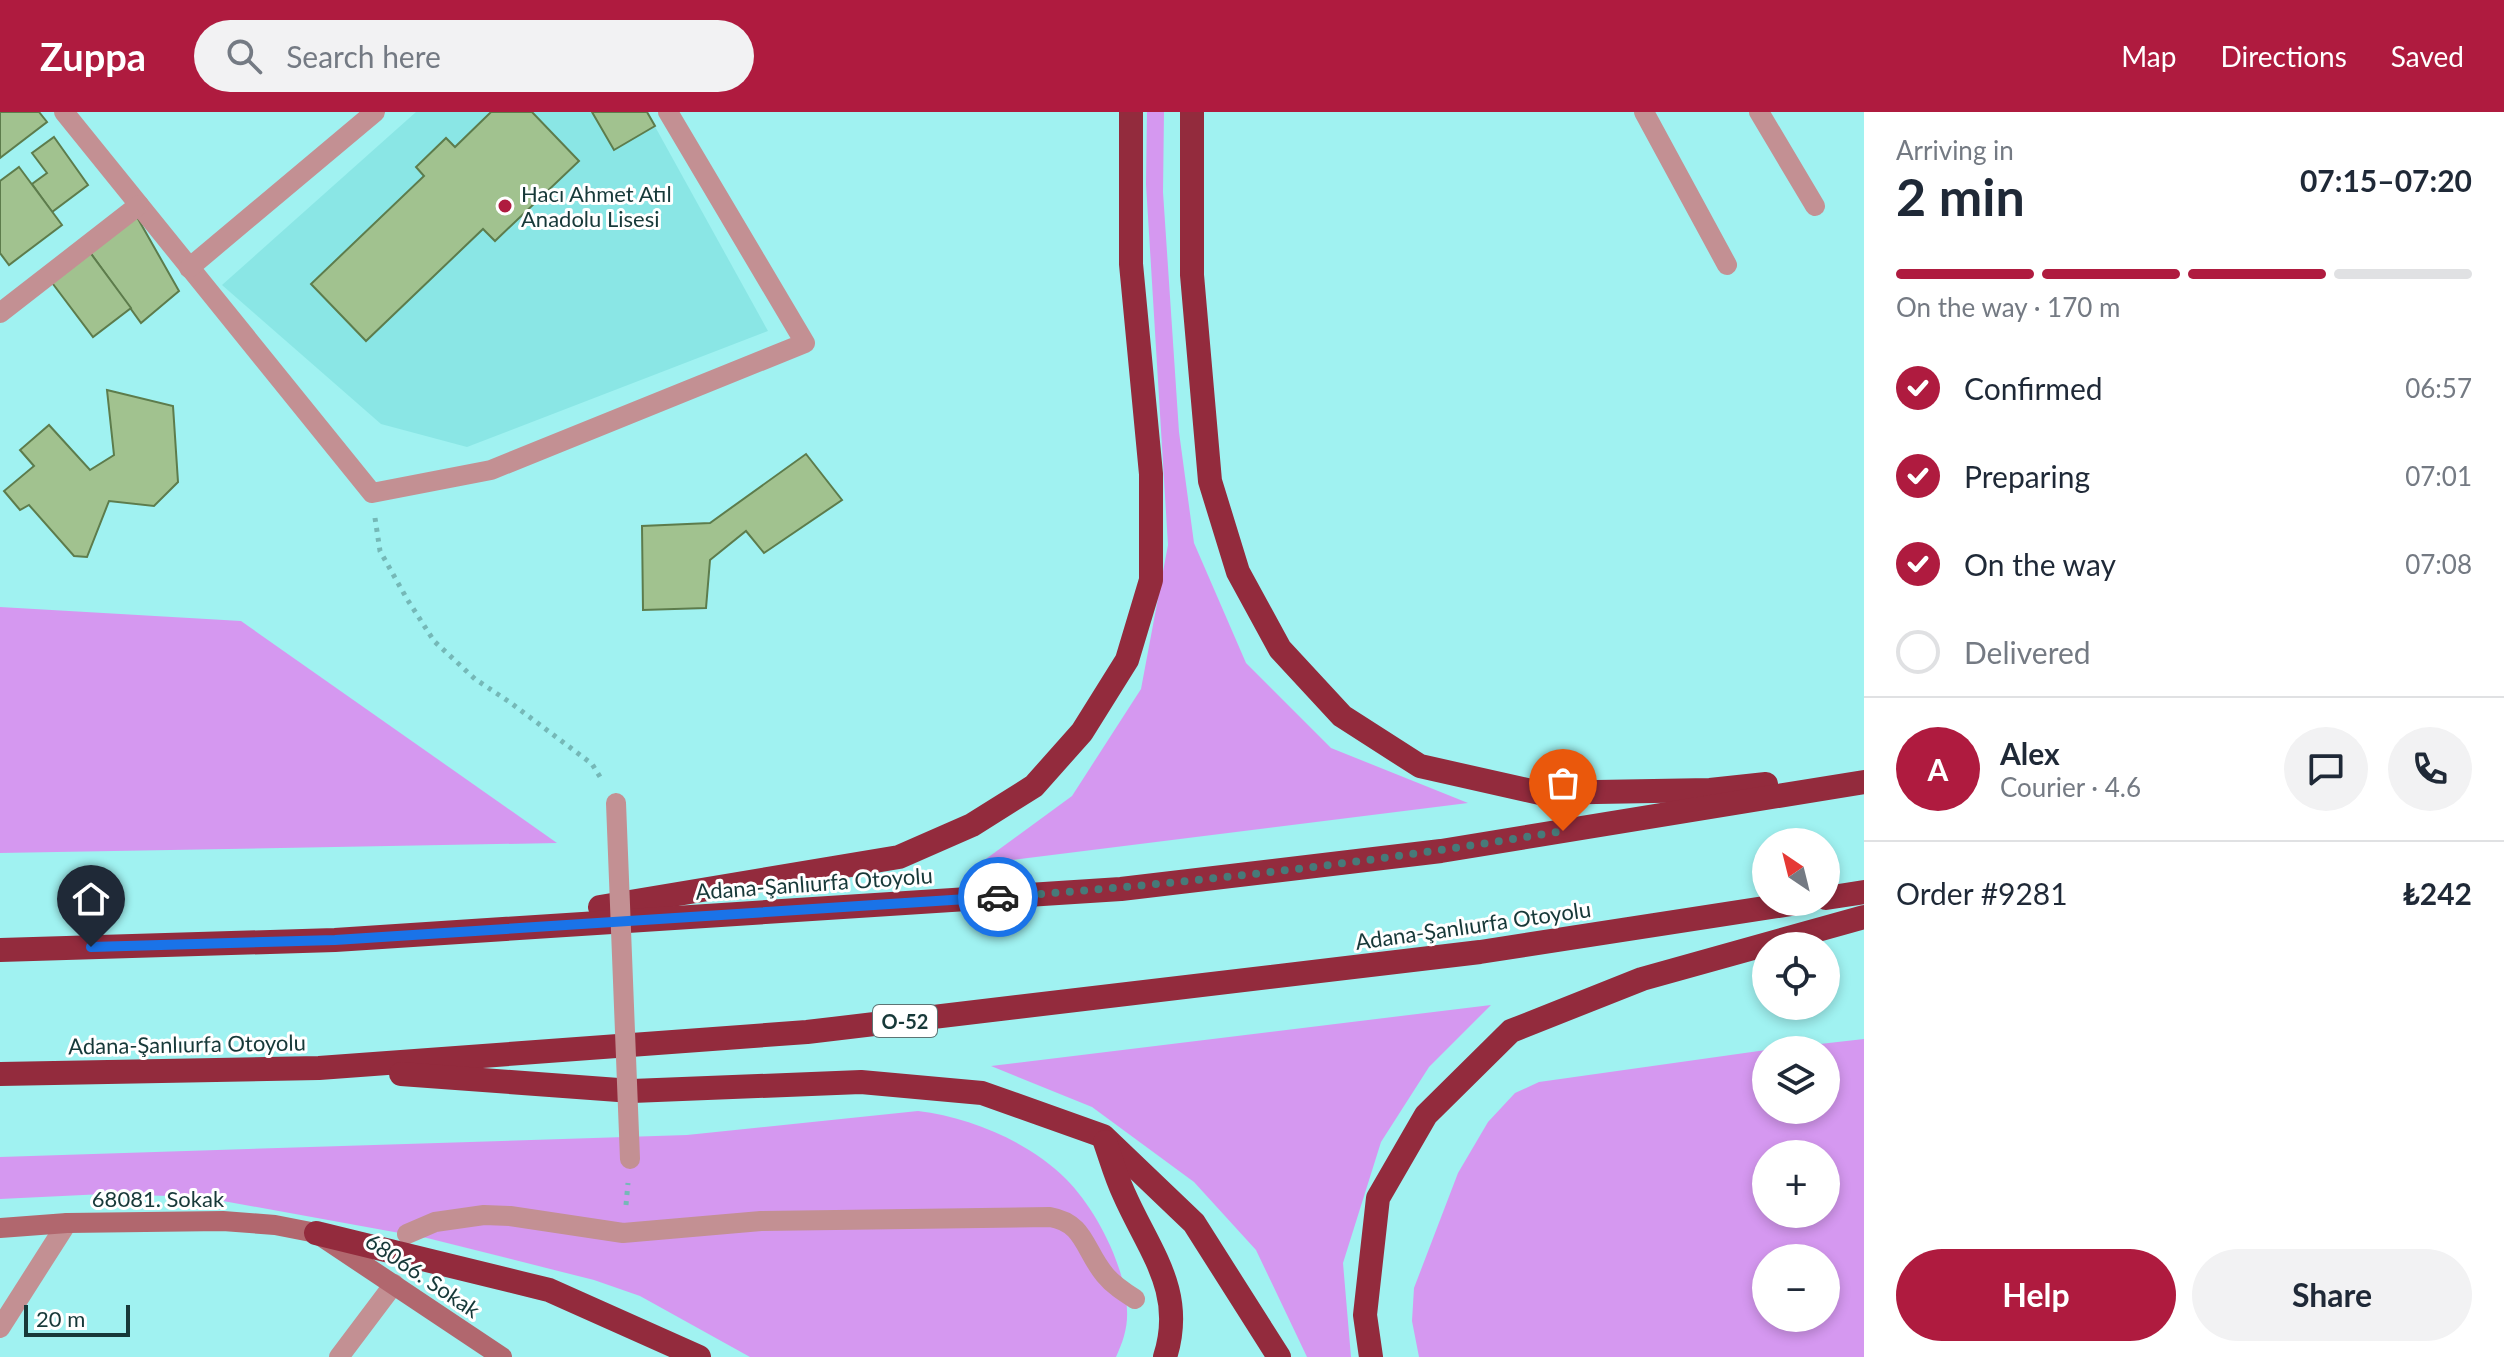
<!DOCTYPE html>
<meta charset="utf-8">
<style>
body{margin:0;font-family:Lato,sans-serif;background:#f2f2f3;color:#1f2937;height:100vh;display:flex;flex-direction:column;font-size:30px;white-space:nowrap}
*{box-sizing:border-box;margin:0}
p{font-size:26px;color:#747a83}
.icon{flex:none;width:44px;height:44px;fill:none;stroke:currentColor;stroke-width:2;stroke-linecap:round;stroke-linejoin:round}
.map{position:relative;flex:1;overflow:hidden}
.side{display:flex;flex-direction:column;background:#fff;width:640px}
.side>*{flex:none}
.needle{width:52px;rotate:325deg}
.buttons{position:absolute;left:1752px;top:716px;display:grid;gap:16px}
.buttons a{display:grid;place-items:center;width:88px;height:88px;border-radius:50%;background:#fff;box-shadow:0 4px 12px #0003;font-size:40px}
.scale{position:absolute;left:24px;bottom:20px;width:106px;box-sizing:border-box;padding-left:8px;border:4px solid #173939;border-top:0;font-size:22px;line-height:28px;white-space:nowrap;color:#173939;-webkit-text-stroke:6px #fff;paint-order:stroke}
.pin{position:absolute;display:grid;place-items:center;width:68px;height:68px;color:#fff;margin:-82px -34px;border-radius:50% 50% 50% 0;rotate:-45deg;box-shadow:0 0 8px #0007}
.pin .icon{rotate:45deg}
.courier{position:absolute;display:grid;place-items:center;width:80px;height:80px;margin:-40px;border:6px solid #1a73e8;border-radius:50%;background:#fff;color:#222;box-shadow:0 2px 10px #0007}
.summary em{font-style:normal;font-weight:700}
.summary div{display:flex;flex-direction:column-reverse}
.summary{display:flex;align-items:center;justify-content:space-between;height:136px;padding:0 32px}
h1{font-size:52px;font-weight:700;line-height:60px}
.bar{display:grid;grid-template-columns:repeat(4,1fr);gap:12px 8px;align-content:center;height:96px;padding:0 32px}
.bar i{height:10px;border-radius:6px;background:#e0e1e3}
.bar .current{background:#af1b3f}
.bar p{grid-column:span 4}
.line{display:flex;align-items:center;gap:20px;padding:0 32px;border-top:2px solid #e0e1e3}
.line div{flex:1}
.round{display:grid;place-items:center;flex:none;width:84px;height:84px;border-radius:42px;background:#f2f2f3}
ol{padding:0 32px;list-style:none}
li{display:flex;align-items:center;gap:24px;height:88px}
li p{margin-inline-start:auto}
li .icon{padding:8px;border-radius:50%;background:#af1b3f;color:#fff;stroke-width:4}
li:last-child{color:#747a83}
li i{width:44px;height:44px;border:4px solid #e0e1e3;border-radius:50%}
.primary-button{display:flex;gap:16px;margin-top:auto;padding:16px 32px}
.primary-button a{flex:1;height:92px;border-radius:48px;background:#af1b3f;color:#fff;font-size:32px;font-weight:700;line-height:92px;text-align:center}
.primary-button a+a{background:#f2f2f3;color:#1f2937}
header{display:flex;align-items:center;gap:48px;box-sizing:border-box;height:112px;padding:0 40px;background:#af1b3f;color:#fff}
header strong{font-size:38px}
nav{display:flex;gap:44px;margin-inline-start:auto;font-size:28px}
.search{width:560px;height:72px;background:#f2f2f3;display:flex;align-items:center;gap:20px;box-sizing:border-box;padding:0 28px;border-radius:44px;color:#747a83;font-size:30px}
main{display:flex;flex:1;min-height:0}
.map>svg:first-child{display:block}
</style>
<header>
<strong>Zuppa</strong>
<div class="search"><svg class="icon" aria-label="search" viewBox="0 0 24 24"><circle cx="10" cy="10" r="6"/><path d="M15 15l6 6"/></svg>Search here</div>
<nav><a>Map</a><a>Directions</a><a>Saved</a></nav>
</header>
<main>
<div class="map">
<svg width="1864" height="1245" viewBox="0 0 1864 1245">
<rect width="100%" height="100%" fill="#a0f2f1"/>
<polygon fill="#8ae6e5" points="416,0 647,0 768,219 467,335 381,312 222,173"/>
<g fill="#d598f0" fill-rule="evenodd">
<polygon points="1147,0 1164,0 1163,80 1179,320 1194,431 1246,551 1331,636 1468,691 979,752 1072,684 1141,577 1168,433 1146,72"/>
<polygon points="0,495 241,509 557,731 0,741"/>
<polygon points="1491,893 1429,955 1381,1030 1343,1151 1351,1245 1307,1245 1256,1138 1194,1070 1092,995 991,954"/>
<path d="M1864,927V1245H1419L1412,1209L1414,1176L1458,1061L1488,1010L1515,981L1539,970L1766,938V998H1826V938H1768ZM1826,1042V1102H1766V1042ZM1826,1146V1206H1766V1146Z"/>
<path d="M918,999C970,1005 1029,1030 1066,1067C1096,1097 1126,1155 1127,1198C1128,1215 1123,1230 1116,1245H750L640,1184L594,1168L427,1126L201,1085L104,1082L0,1087V1045L687,1023Z"/>
</g>
<g fill="#a1c28f" stroke="#5d7c4c" stroke-width="2">
<polygon points="0,0 39,0 47,10 0,46"/>
<polygon points="491,0 532,0 579,49 495,129 483,117 366,229 311,172 424,64 416,55 446,26 455,35"/>
<polygon points="592,0 647,0 655,14 614,38"/>
<polygon points="54,25 88,73 52,100 32,72 47,61 32,41"/>
<polygon points="19,55 62,113 9,153 0,141 0,69"/>
<polygon points="137,105 179,179 141,211 89,139"/>
<polygon points="89,139 131,196 93,225 50,168"/>
<polygon points="107,278 173,294 178,370 154,394 109,389 87,445 74,444 29,393 20,398 4,379 34,354 20,338 49,313 90,358 114,343"/>
<polygon points="806,342 842,388 764,441 746,419 710,448 706,496 643,498 642,414 710,411"/>
</g>
<g fill="none" stroke-linecap="round" stroke-linejoin="round">
<g stroke="#75b8b7" stroke-width="5" stroke-dasharray="4 6" stroke-linecap="butt">
<polyline points="375,406 380,439 407,487 434,529 475,567 511,591 592,652 602,668"/>
<polyline points="626,1093 628,1071"/>
</g>
<g stroke="#c39093" stroke-width="20">
<polyline points="1644,0 1727,153"/>
<polyline points="1759,0 1815,94"/>
</g>
<path stroke="#c39093" stroke-width="20" d="M407,1122L435,1110L484,1103L510,1104L623,1121L761,1109L1050,1105C1085,1111 1084,1138 1105,1163C1113,1173 1124,1180 1135,1187"/>
<g stroke="#c39093" stroke-width="20">
<polyline points="64,0 372,381 491,358 805,231 668,0"/>
<polyline points="189,156 375,0"/>
<polyline points="0,201 139,93"/>
<polyline points="0,1216 67,1111"/>
<polyline points="339,1245 394,1172"/>
</g>
<polyline stroke="#b1676e" stroke-width="20" points="0,1116 67,1111 223,1109 275,1113 316,1121 502,1245"/>
<g stroke="#932b3d" stroke-width="24">
<polyline points="1192,0 1192,163 1210,369 1238,460 1280,537 1342,604 1420,654 1540,681 1710,678 1766,672"/>
<polyline points="1826,786 1864,780"/>
<polyline points="600,795 899,745 972,713 1034,674 1082,620 1127,548 1151,468 1151,362 1131,152 1131,0"/>
<polyline points="0,838 335,828 1121,777 1441,739 1864,670"/>
<polyline points="0,962 319,956 807,920 1480,840 1804,790"/>
<polyline points="401,962 632,979 861,970 982,981 1103,1024 1194,1111 1279,1245"/>
<path d="M1105,1030C1111,1047 1116,1065 1124,1082C1149,1139 1186,1179 1165,1245"/>
<polyline points="316,1121 549,1178 699,1245"/>
<polyline points="1371,1245 1365,1203 1378,1086 1426,1003 1511,919 1642,867 1864,805"/>
</g>
<polyline stroke="#c39093" stroke-width="20" points="616,691 630,1047"/>
</g>
<g fill="none" stroke-linecap="round" stroke-linejoin="round">
<path stroke="#477a79" stroke-width="8" stroke-dasharray="0 14.4" d="M998,785C1187,772 1376,750 1563,719"/>
<polyline stroke="#1a73e8" stroke-width="10" points="91,835 335,828 998,785"/>
</g>
<circle fill="#af1b3f" stroke="#fff" stroke-width="3" cx="505" cy="94" r="8"/>
<g text-anchor="middle" dominant-baseline="central" stroke-width="6" stroke-linejoin="round" paint-order="stroke">
<rect fill="#fff" stroke="#5d7474" stroke-width="2" x="873" y="893" width="64" height="32" rx="6"/>
<g font-size="20" font-weight="bold" fill="#173939">
<text x="905" y="909">O-52</text>
</g>
<g font-size="22" fill="#173939" stroke="#fff" text-anchor="start">
<text x="521" y="81">Hacı Ahmet Atıl<tspan x="521" dy="25">Anadolu Lisesi</tspan></text>
</g>
<g font-size="22" fill="#173939" stroke="#fff">
<text transform="translate(814 771) rotate(-4)">Adana-Şanlıurfa Otoyolu</text>
<text transform="translate(1473 813) rotate(-8)">Adana-Şanlıurfa Otoyolu</text>
<text transform="translate(187 932) rotate(-1)">Adana-Şanlıurfa Otoyolu</text>
<text x="158" y="1086">68081. Sokak</text>
<text transform="translate(423 1163) rotate(34)">68066. Sokak</text>
</g>
</g>
</svg>
<div class="buttons">
<a><svg class="needle" viewBox="-14 -14 28 28"><path d="M0-13l5 13h-10z" fill="#e53935"/><path d="M0 13l5-13h-10z" fill="#747a83"/></svg></a>
<a><svg class="icon" aria-label="locate" viewBox="0 0 24 24"><circle cx="12" cy="12" r="6"/><path d="M12 2v4M12 18v4M2 12h4M18 12h4"/></svg></a>
<a><svg class="icon" aria-label="layers" viewBox="0 0 24 24"><path d="M12 4l9 5-9 5-9-5zM3 14l9 5 9-5"/></svg></a>
<a>+</a>
<a>−</a>
</div>
<div class="scale">20 m</div>
<div class="pin" style="left:1563px;top:719px;background:#ea580c"><svg class="icon" aria-label="bag" viewBox="0 0 24 24"><path d="M5 8h14l-1 12H6zM9 8a3 3 0 0 1 6 0"/></svg></div>
<div class="pin" style="left:91px;top:835px;background:#1f2937"><svg class="icon" aria-label="home" viewBox="0 0 24 24"><path d="M3 11l9-7 9 7M6 9v11h12V9"/></svg></div>
<div class="courier" style="left:998px;top:785px"><svg class="icon" aria-label="car" viewBox="0 0 24 24"><path d="M5 17H2v-5l4-1 3-4h7l3 4 3 1v5h-3M9 17h6M6 11h13"/><circle cx="7" cy="17" r="2"/><circle cx="17" cy="17" r="2"/></svg></div>
</div>
<section class="side">
<div class="summary"><div><h1>2 min</h1><p>Arriving in</p></div><em>07:15–07:20</em></div>
<div class="bar"><i class="current"></i><i class="current"></i><i class="current"></i><i></i><p>On the way · 170 m</p></div>
<ol>
<li><svg class="icon" aria-label="check" viewBox="0 0 24 24"><path d="M5 12l5 5 9-10"/></svg>Confirmed<p>06:57</p></li>
<li><svg class="icon" aria-label="check" viewBox="0 0 24 24"><path d="M5 12l5 5 9-10"/></svg>Preparing<p>07:01</p></li>
<li><svg class="icon" aria-label="check" viewBox="0 0 24 24"><path d="M5 12l5 5 9-10"/></svg>On the way<p>07:08</p></li>
<li><i></i>Delivered</li>
</ol>
<div class="line" style="height:144px"><b class="round" style="background:#af1b3f;color:#fff">A</b><div><b>Alex</b><p>Courier · 4.6</p></div><a class="round"><svg class="icon" aria-label="chat" viewBox="0 0 24 24"><path d="M4 5h16v11H9l-5 4z"/></svg></a><a class="round"><svg class="icon" aria-label="phone" viewBox="0 0 24 24"><path d="M5 4h4l2 5-3 2q2 4 5 5l2-3 5 2v4C11 20 4 13 5 4z"/></svg></a></div>
<div class="line" style="height:104px"><div>Order #9281</div><b>₺242</b></div>
<div class="primary-button"><a>Help</a><a>Share</a></div>
</section>
</main>
